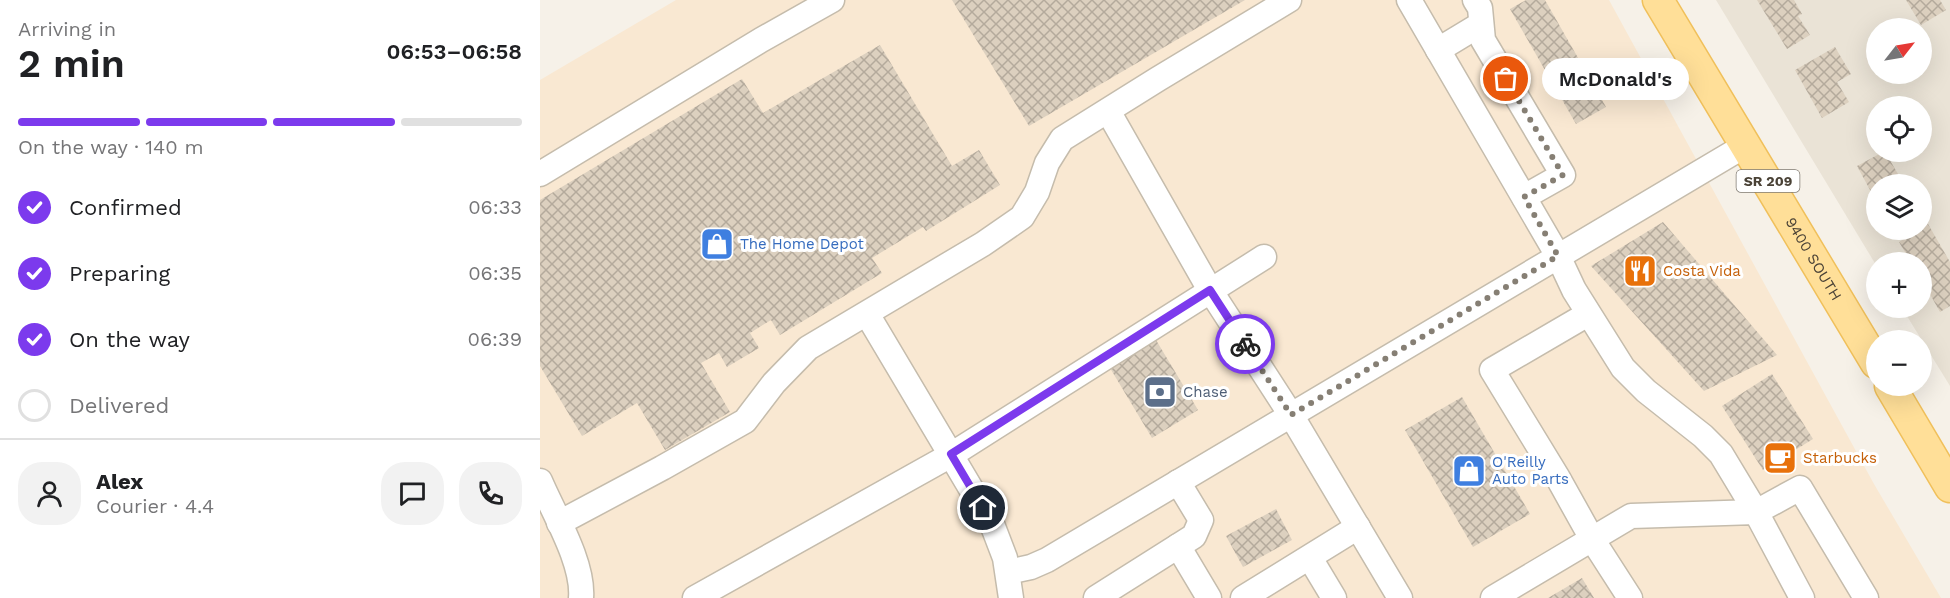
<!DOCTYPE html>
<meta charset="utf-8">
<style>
body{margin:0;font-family:"Work Sans",sans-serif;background:#f2f2f2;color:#202124;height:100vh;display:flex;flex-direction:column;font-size:22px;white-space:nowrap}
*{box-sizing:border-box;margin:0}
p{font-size:20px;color:#757577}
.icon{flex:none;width:33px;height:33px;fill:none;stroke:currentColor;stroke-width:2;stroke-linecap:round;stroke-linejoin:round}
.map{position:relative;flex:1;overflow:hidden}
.details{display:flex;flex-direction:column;background:#fff;width:540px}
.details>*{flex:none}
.needle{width:39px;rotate:59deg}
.buttons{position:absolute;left:1326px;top:18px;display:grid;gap:12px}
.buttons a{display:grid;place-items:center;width:66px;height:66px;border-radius:50%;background:#fff;box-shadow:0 6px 24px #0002;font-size:30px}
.pin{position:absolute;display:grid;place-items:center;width:51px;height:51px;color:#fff;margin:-26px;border:3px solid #fff;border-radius:50%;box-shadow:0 2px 6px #0007}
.courier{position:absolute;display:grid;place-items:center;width:60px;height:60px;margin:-30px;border:4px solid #7c3aed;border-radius:50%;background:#fff;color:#222;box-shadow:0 2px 8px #0007}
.bubble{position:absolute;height:42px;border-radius:21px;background:#fff;box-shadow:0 6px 24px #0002;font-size:20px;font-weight:600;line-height:42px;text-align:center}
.head em{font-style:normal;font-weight:600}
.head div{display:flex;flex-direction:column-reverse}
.head{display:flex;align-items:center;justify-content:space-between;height:102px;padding:0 18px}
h1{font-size:39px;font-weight:600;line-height:45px}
.bar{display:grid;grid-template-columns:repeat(4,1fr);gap:9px 6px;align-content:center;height:72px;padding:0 18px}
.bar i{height:8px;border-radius:4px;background:#e0e0e0}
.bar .selected{background:#7c3aed}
.bar p{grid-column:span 4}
.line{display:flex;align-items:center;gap:15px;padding:0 18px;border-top:2px solid #e0e0e0}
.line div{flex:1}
.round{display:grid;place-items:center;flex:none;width:63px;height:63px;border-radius:24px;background:#f2f2f2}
ol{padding:0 18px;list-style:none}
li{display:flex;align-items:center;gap:18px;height:66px}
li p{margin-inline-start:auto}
li .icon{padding:6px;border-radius:50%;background:#7c3aed;color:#fff;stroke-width:4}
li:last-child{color:#757577}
li i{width:33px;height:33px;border:3px solid #e0e0e0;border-radius:50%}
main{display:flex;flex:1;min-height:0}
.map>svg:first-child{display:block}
</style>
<main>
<section class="details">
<div class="head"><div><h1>2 min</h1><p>Arriving in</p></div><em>06:53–06:58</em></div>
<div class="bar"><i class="selected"></i><i class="selected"></i><i class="selected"></i><i></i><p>On the way · 140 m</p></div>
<ol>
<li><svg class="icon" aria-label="check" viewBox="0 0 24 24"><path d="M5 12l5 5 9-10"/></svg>Confirmed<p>06:33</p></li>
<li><svg class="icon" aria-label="check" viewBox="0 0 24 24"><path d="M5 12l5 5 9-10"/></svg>Preparing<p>06:35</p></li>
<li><svg class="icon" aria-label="check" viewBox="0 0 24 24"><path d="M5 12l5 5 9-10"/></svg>On the way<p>06:39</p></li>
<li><i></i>Delivered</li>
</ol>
<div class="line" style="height:108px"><a class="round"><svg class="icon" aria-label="person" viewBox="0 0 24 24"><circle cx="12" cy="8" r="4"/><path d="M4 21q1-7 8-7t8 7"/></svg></a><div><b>Alex</b><p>Courier · 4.4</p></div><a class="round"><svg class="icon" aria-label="chat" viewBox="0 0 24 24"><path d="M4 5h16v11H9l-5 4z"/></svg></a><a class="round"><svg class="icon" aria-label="phone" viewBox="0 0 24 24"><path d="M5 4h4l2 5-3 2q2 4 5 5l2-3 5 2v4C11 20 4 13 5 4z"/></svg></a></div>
</section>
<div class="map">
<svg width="1410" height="598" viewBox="0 0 1410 598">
<defs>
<pattern id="building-cross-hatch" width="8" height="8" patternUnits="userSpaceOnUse" patternTransform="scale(1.5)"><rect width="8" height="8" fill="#dcd0bf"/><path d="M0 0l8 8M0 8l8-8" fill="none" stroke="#b4aa9c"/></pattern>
</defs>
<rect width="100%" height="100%" fill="#f6f1e8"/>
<path fill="#eae3d6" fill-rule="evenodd" d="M1176,0H1410V386L1362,308H1382V262H1336V265ZM1336,28H1382V74H1336ZM1336,106H1382V152H1336ZM1336,184H1382V230H1336Z"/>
<polygon fill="#f9e8d2" points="136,0 1069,0 1334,484 1401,598 0,598 0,80"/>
<g fill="url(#building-cross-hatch)">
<polygon points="412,0 705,0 489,126"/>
<polygon points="986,0 1005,0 1066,107 1036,124 970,9"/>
<polygon points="1217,0 1254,0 1262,14 1258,16 1270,35 1247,49"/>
<polygon points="1366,0 1400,0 1406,10 1381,25"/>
<polygon points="1382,35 1392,52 1382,58"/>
<polygon points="340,45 412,166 439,150 460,185 386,231 383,227 332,258 342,273 240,335 231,320 210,333 219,348 187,367 179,353 161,363 190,412 125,450 97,403 42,436 0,366 0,200 202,79 223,113"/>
<polygon points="1295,47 1311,74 1297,82 1309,102 1282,118 1255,70"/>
<polygon points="1343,152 1345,152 1364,184 1336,184 1336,201 1317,166"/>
<polygon points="1123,222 1237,355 1164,391 1051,266"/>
<polygon points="1388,224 1410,262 1410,306 1400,312 1382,280 1382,262 1371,262 1359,242"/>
<polygon points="616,340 658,410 612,438 570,368"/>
<polygon points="1232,374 1273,439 1223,470 1182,406"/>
<polygon points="922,397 990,514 933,547 865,430"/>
<polygon points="736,509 752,540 703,567 686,536"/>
<polygon points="1042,578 1054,598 1008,598"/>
</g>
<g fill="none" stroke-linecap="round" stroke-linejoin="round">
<g stroke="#c5bcac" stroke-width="27">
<g id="minor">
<polyline points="869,0 1018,256 1034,290 1083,368 1106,391 1163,436 1181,454 1216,512 1260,488 1326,598"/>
<polyline points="935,0 940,8 943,40 1023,175 984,197"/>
<polyline points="898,50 941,24"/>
<polyline points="568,111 670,290 751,415 860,598"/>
<polyline points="0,174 221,40 292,0"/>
<polyline points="327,314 452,524 465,558 471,598"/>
<polyline points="1048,314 952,370 1018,478 1052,539 1090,598"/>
<path d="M0,481C14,514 44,563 41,598"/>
<polyline points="19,523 122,468 205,421 234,383 268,348 443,244 482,217 497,192 507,163 522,139 618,79 749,0"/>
<polyline points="638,546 669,598"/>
<polyline points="770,558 794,598"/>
<polyline points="468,572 491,567 507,560 1206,145"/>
<polyline points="155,598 411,455 724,257"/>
<polyline points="556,598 654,536 661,520 638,482"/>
<polyline points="703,598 818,527"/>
<polyline points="953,598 1091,516 1216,512 1262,598"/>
</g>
</g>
<g stroke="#f0c05b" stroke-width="33">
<g id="major">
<path id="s1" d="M1118,0L1336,363"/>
<polyline points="1350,386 1410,487"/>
</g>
</g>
<use href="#minor" stroke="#fff" stroke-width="24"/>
<use href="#major" stroke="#ffdf98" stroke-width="30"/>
</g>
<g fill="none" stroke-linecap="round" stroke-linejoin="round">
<polyline stroke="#867f74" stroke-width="6" stroke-dasharray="0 10.8" points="705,344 751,415 1018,256 984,197 1023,175 966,79"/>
<polyline stroke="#7c3aed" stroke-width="8" points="443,508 411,454 670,290 705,344"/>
</g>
<defs>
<g id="shop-square" transform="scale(1.725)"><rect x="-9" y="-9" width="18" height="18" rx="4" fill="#3f7fe0" stroke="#fff"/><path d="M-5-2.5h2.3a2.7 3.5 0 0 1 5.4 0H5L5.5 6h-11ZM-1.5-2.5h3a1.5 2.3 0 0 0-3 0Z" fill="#fff"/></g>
<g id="restaurant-square" transform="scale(1.725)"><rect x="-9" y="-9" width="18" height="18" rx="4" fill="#e8710a" stroke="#fff"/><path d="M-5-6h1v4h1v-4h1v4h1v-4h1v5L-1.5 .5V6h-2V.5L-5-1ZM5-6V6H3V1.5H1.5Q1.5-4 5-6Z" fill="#fff"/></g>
<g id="bank-square" transform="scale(1.725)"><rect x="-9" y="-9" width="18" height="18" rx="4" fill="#5c6f8a" stroke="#fff"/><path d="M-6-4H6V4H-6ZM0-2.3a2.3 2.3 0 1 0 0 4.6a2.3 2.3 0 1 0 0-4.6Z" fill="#fff"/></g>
<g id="cafe-square" transform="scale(1.725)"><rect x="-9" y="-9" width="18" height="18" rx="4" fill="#e8710a" stroke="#fff"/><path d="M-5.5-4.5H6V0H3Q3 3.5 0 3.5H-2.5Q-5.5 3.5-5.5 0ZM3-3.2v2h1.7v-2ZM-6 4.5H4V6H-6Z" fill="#fff"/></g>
</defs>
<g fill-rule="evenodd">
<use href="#shop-square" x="177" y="244"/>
<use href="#restaurant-square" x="1100" y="271"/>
<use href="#bank-square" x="620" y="392"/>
<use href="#cafe-square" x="1240" y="458"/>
<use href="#shop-square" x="929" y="471"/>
</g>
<g text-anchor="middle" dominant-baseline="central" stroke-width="6" stroke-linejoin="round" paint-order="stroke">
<rect fill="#fff" stroke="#807b72" stroke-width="1.5" x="1196.5" y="170" width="63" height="22" rx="4.5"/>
<g font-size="14" font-weight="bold" fill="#4a4236">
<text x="1228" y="181">SR 209</text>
</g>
<g font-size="15" fill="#366cbe" stroke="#fff" text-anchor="start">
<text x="200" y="244">The Home Depot</text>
<text x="952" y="462">O'Reilly<tspan x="952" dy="17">Auto Parts</tspan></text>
</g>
<g font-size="15" fill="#4a4236" stroke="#fff">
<text stroke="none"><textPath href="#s1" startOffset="302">9400 SOUTH</textPath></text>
</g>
<g font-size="15" fill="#c56008" stroke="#fff" text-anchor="start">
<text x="1123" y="271">Costa Vida</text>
<text x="1263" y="458">Starbucks</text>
</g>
<g font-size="15" fill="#4e5e75" stroke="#fff" text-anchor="start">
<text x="643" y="392">Chase</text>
</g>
</g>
</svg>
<div class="buttons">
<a><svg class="needle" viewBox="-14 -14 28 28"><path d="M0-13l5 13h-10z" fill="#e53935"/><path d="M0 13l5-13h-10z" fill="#757577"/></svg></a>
<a><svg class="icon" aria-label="locate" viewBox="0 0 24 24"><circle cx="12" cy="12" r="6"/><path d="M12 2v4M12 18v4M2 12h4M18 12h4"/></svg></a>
<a><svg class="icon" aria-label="layers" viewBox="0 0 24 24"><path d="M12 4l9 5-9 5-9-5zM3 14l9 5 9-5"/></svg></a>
<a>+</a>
<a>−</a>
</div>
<div class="pin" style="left:966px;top:79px;background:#ea580c"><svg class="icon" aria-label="bag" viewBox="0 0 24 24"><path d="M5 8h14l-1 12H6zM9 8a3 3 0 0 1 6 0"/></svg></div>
<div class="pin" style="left:443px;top:508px;background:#1f2937"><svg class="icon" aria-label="home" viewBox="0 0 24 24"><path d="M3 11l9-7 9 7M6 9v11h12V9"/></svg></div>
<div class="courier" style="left:705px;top:344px"><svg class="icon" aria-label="bike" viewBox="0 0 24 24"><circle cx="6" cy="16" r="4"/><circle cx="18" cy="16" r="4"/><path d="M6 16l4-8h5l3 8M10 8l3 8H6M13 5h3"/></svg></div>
<div class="bubble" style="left:1002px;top:58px;width:147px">McDonald's</div>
</div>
</main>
